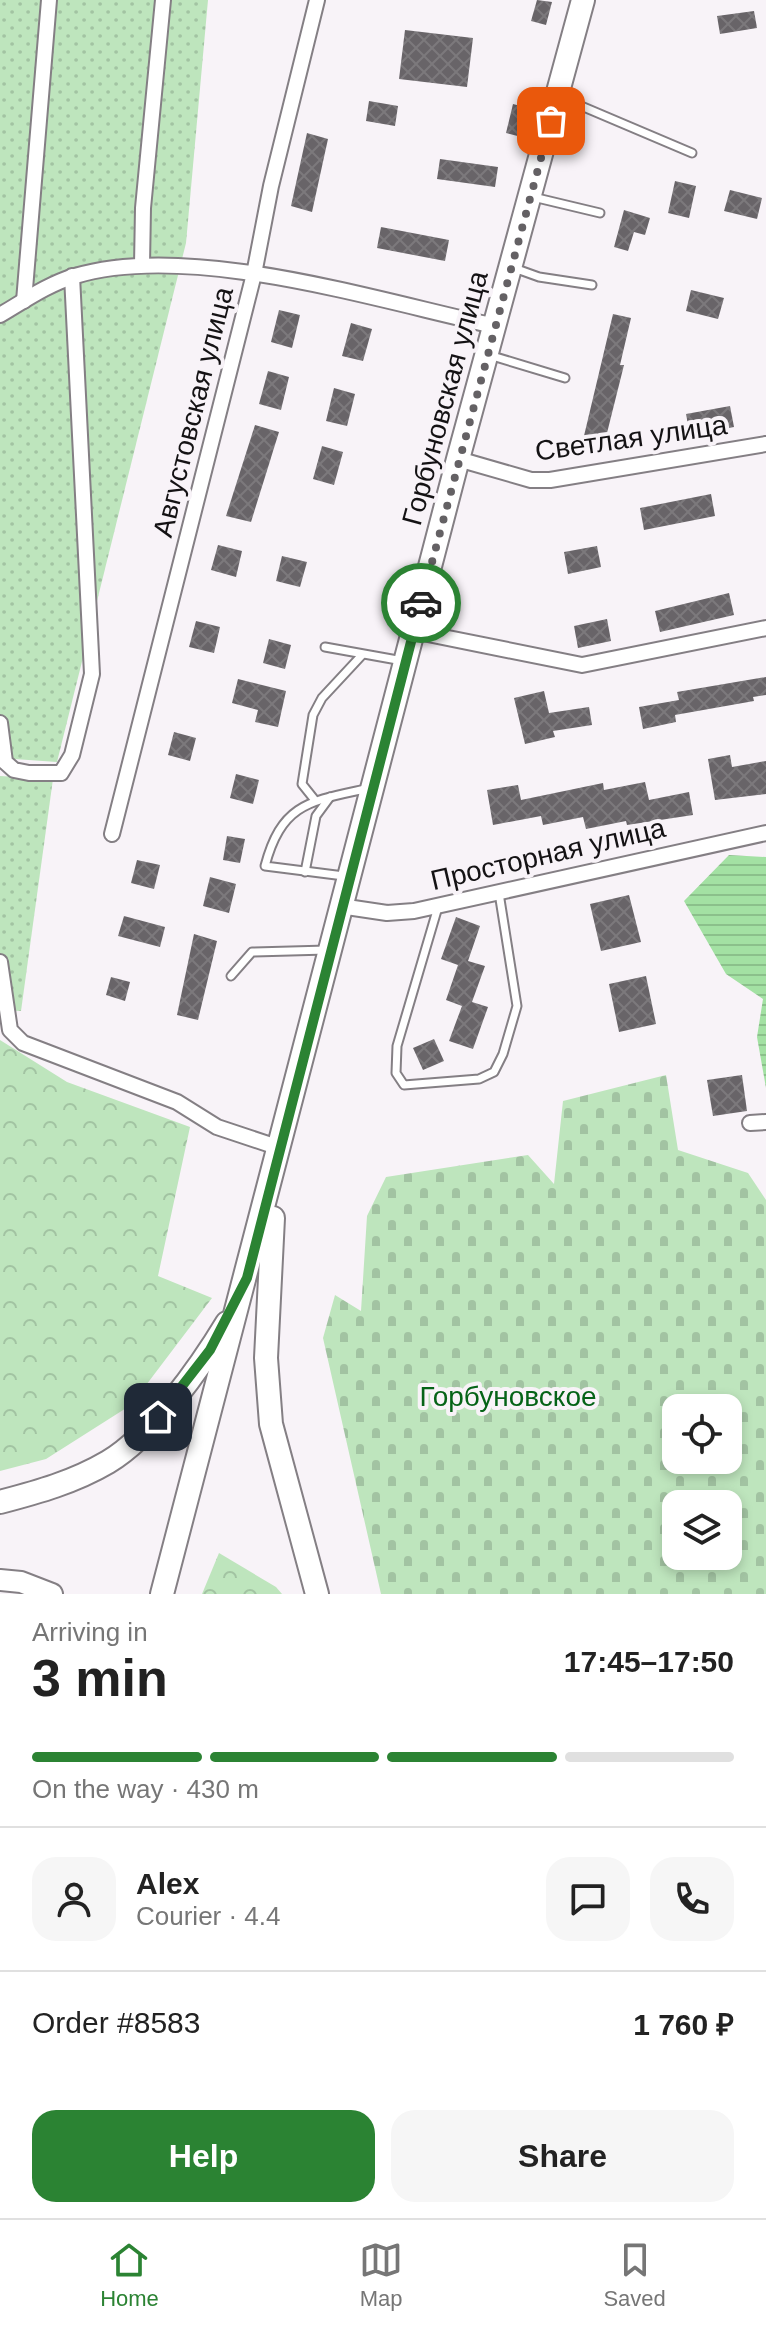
<!DOCTYPE html>
<meta charset="utf-8">
<style>
body{margin:0;font-family:Helvetica,sans-serif;background:#f6f6f6;color:#222;height:100vh;display:flex;flex-direction:column;font-size:30px;white-space:nowrap}
*{box-sizing:border-box;margin:0}
p{font-size:26px;color:#767676}
.icon{flex:none;width:44px;height:44px;fill:none;stroke:currentColor;stroke-width:2;stroke-linecap:round;stroke-linejoin:round}
.map{position:relative;height:1594px;overflow:hidden}
.side{display:flex;flex-direction:column;background:#fff;flex:1}
.side>*{flex:none}
.tools{position:absolute;left:662px;top:1394px;display:grid;gap:16px}
.tools a{display:grid;place-items:center;width:80px;height:80px;border-radius:16px;background:#fff;box-shadow:0 4px 12px #0003;font-size:40px}
.pin{position:absolute;display:grid;place-items:center;width:68px;height:68px;color:#fff;margin:-34px;border-radius:16px;box-shadow:0 4px 12px #0006}
.courier{position:absolute;display:grid;place-items:center;width:80px;height:80px;margin:-40px;border:6px solid #2b8333;border-radius:50%;background:#fff;color:#222;box-shadow:0 2px 10px #0007}
.headline em{font-style:normal;font-weight:700}
.headline div{display:flex;flex-direction:column-reverse}
.headline{display:flex;align-items:center;justify-content:space-between;height:136px;padding:0 32px}
h1{font-size:52px;font-weight:700;line-height:60px}
.bar{display:grid;grid-template-columns:repeat(4,1fr);gap:12px 8px;align-content:center;height:96px;padding:0 32px}
.bar i{height:10px;border-radius:6px;background:#e0e0e0}
.bar .current{background:#2b8333}
.bar p{grid-column:span 4}
.line{display:flex;align-items:center;gap:20px;padding:0 32px;border-top:2px solid #e0e0e0}
.line div{flex:1}
.round{display:grid;place-items:center;flex:none;width:84px;height:84px;border-radius:24px;background:#f6f6f6}
.action{display:flex;gap:16px;margin-top:auto;padding:16px 32px}
.action a{flex:1;height:92px;border-radius:24px;background:#2b8333;color:#fff;font-size:32px;font-weight:700;line-height:92px;text-align:center}
.action a+a{background:#f6f6f6;color:#222}
.menu{display:flex;justify-content:space-around;align-items:center;height:112px;border-top:2px solid #e0e0e0;background:#fff;font-size:22px;color:#767676}
.menu a{display:grid;justify-items:center;gap:4px}
.menu .current{color:#2b8333}
.map>svg:first-child{display:block}
</style>
<div class="map">
<svg width="766" height="1594" viewBox="0 0 766 1594">
<defs>
<pattern id="forest-crowns" width="20" height="18" patternUnits="userSpaceOnUse" patternTransform="scale(2)"><rect width="20" height="18" fill="#bee5bd"/><path d="M2 6a3 3 0 1 1 6 0M12 15a3 3 0 1 1 6 0" fill="none" stroke="#a2c3a2"/></pattern>
<pattern id="cemetery-stones" width="16" height="16" patternUnits="userSpaceOnUse" patternTransform="scale(2)"><rect width="16" height="16" fill="#bee5bd"/><path d="M2 7V4a2 2 0 0 1 4 0v3zM10 15v-3a2 2 0 0 1 4 0v3z" fill="#a2c3a2"/></pattern>
<pattern id="garden-dots" width="8" height="8" patternUnits="userSpaceOnUse" patternTransform="scale(2)"><rect width="8" height="8" fill="#bee5bd"/><path d="M2 2h.1M6 6h.1" fill="none" stroke="#a2c3a2" stroke-width="1.8" stroke-linecap="round"/></pattern>
<pattern id="water-rules" width="6" height="5" patternUnits="userSpaceOnUse" patternTransform="scale(2)"><rect width="6" height="5" fill="#a3e1a3"/><path d="M0 2.5h6" fill="none" stroke="#8bc08b"/></pattern>
<pattern id="building-cross-hatch" width="8" height="8" patternUnits="userSpaceOnUse" patternTransform="scale(2)"><rect width="8" height="8" fill="#686468"/><path d="M0 0l8 8M0 8l8-8" fill="none" stroke="#7c797c"/></pattern>
</defs>
<rect width="100%" height="100%" fill="#f8f3f8"/>
<g fill="url(#forest-crowns)">
<polygon points="0,1040 67,1082 190,1127 158,1276 212,1298 131,1405 46,1459 0,1471"/>
<polygon points="219,1553 276,1587 282,1594 202,1594"/>
</g>
<path fill="url(#cemetery-stones)" fill-rule="evenodd" d="M666,1075L678,1150L748,1173L766,1200V1594H381L323,1338L335,1295L361,1311L367,1216L386,1177L528,1155L554,1184L563,1101ZM676,1408H728V1460H676ZM676,1504H728V1556H676Z"/>
<g fill="url(#garden-dots)">
<polygon points="0,0 208,0 186,243 57,762 0,758"/>
<polygon points="0,776 53,779 21,1011 0,1010"/>
</g>
<polygon fill="url(#water-rules)" points="729,855 766,857 766,1088 757,1037 763,999 726,974 684,901"/>
<g fill="url(#building-cross-hatch)">
<polygon points="537,0 552,2 546,25 531,21"/>
<polygon points="754,11 757,28 720,34 717,16"/>
<polygon points="405,30 473,38 467,87 399,79"/>
<polygon points="369,101 398,106 395,126 366,121"/>
<polygon points="513,104 532,109 525,138 506,133"/>
<polygon points="307,133 328,139 312,212 291,206"/>
<polygon points="440,159 498,167 495,187 437,179"/>
<polygon points="675,181 696,186 689,218 668,213"/>
<polygon points="730,190 762,198 757,219 724,211"/>
<polygon points="624,210 650,218 645,235 634,232 628,251 614,247"/>
<polygon points="381,227 449,240 445,261 377,248"/>
<polygon points="691,290 724,298 718,319 686,311"/>
<polygon points="279,310 300,315 292,348 271,342"/>
<polygon points="613,314 631,318 620,365 624,365 604,445 583,440"/>
<polygon points="351,323 372,329 363,361 342,356"/>
<polygon points="268,371 289,377 281,410 259,404"/>
<polygon points="334,388 355,394 347,426 326,421"/>
<polygon points="730,406 734,427 690,436 686,414"/>
<polygon points="255,425 279,432 251,522 226,516"/>
<polygon points="322,446 343,452 334,485 313,479"/>
<polygon points="711,494 715,516 644,530 640,508"/>
<polygon points="218,545 242,551 236,577 211,570"/>
<polygon points="597,546 601,567 568,574 564,552"/>
<polygon points="282,556 307,562 300,587 276,581"/>
<polygon points="729,593 734,615 660,632 655,611"/>
<polygon points="607,619 611,641 578,648 574,626"/>
<polygon points="196,621 220,627 214,653 189,647"/>
<polygon points="269,639 291,645 285,669 263,663"/>
<polygon points="766,677 766,695 753,697 754,701 675,715 676,722 643,729 639,707 679,700 677,692"/>
<polygon points="238,679 286,691 278,727 255,722 258,710 232,703"/>
<polygon points="544,691 549,713 589,707 592,725 553,731 555,737 525,744 514,698"/>
<polygon points="174,732 196,738 190,761 168,755"/>
<polygon points="730,755 732,767 766,761 766,794 715,800 708,759"/>
<polygon points="236,774 259,780 253,804 230,798"/>
<polygon points="645,782 649,800 689,792 693,815 627,825 626,821 586,829 583,817 543,825 541,816 493,825 487,790 518,785 521,800 603,783 604,790"/>
<polygon points="227,836 245,839 240,863 223,860"/>
<polygon points="137,860 160,865 154,889 131,883"/>
<polygon points="210,877 236,884 229,913 203,906"/>
<polygon points="629,895 641,942 601,951 590,904"/>
<polygon points="124,916 165,927 160,947 118,936"/>
<polygon points="456,917 480,926 468,961 485,966 472,1002 488,1007 473,1049 449,1041 462,1006 446,1000 458,965 441,959"/>
<polygon points="194,934 217,941 198,1020 177,1015"/>
<polygon points="646,976 656,1024 619,1032 609,984"/>
<polygon points="111,977 130,982 125,1001 106,995"/>
<polygon points="434,1039 444,1061 423,1070 413,1048"/>
<polygon points="742,1075 747,1111 713,1116 707,1080"/>
</g>
<g fill="none" stroke-linecap="round" stroke-linejoin="round">
<g stroke="#847f84" stroke-width="11">
<g id="service">
<polyline points="560,97 692,153"/>
<polyline points="533,197 600,213"/>
<polyline points="514,268 539,277 592,285"/>
<polyline points="489,355 565,378"/>
<polyline points="325,647 403,661"/>
<polyline points="314,799 302,784 313,715 322,698 362,655"/>
<polyline points="305,872 316,816 330,797"/>
<path d="M344,876L265,866C282,802 311,801 370,788"/>
<polyline points="438,907 397,1046 396,1073 404,1085 479,1079 494,1072 503,1054 517,1006 499,893"/>
<polyline points="231,976 252,952 327,950"/>
</g>
</g>
<g stroke="#847f84" stroke-width="18">
<g id="minor">
<polyline points="142,265 143,208 163,0"/>
<polyline points="24,301 49,0"/>
<path d="M0,315C24,301 48,284 75,276C189,241 379,301 495,326"/>
<polyline points="458,459 531,480 550,480 766,444"/>
<polyline points="413,631 582,665 766,628"/>
<polyline points="0,723 5,762 14,770 29,773 61,773 72,755 92,674 72,276"/>
<polyline points="112,834 254,274 271,186 317,0"/>
<polyline points="340,906 387,913 414,911 766,833"/>
<polyline points="0,962 10,1030 23,1043 177,1102 217,1127 280,1148"/>
<polyline points="750,1123 766,1122"/>
</g>
</g>
<g stroke="#847f84" stroke-width="24">
<polyline id="secondary" points="0,1580 21,1582 52,1594"/>
</g>
<g stroke="#847f84" stroke-width="26">
<g id="primary">
<polyline points="273,1218 266,1358 271,1424 317,1594"/>
<path d="M0,1502C38,1492 74,1482 108,1462C152,1436 201,1366 227,1323"/>
<polyline points="162,1594 458,459 583,0"/>
</g>
</g>
<use href="#service" stroke="#fff" stroke-width="7"/>
<use href="#minor" stroke="#fff" stroke-width="14"/>
<use href="#secondary" stroke="#fff" stroke-width="20"/>
<use href="#primary" stroke="#fff" stroke-width="22"/>
</g>
<g fill="none" stroke-linecap="round" stroke-linejoin="round">
<polyline stroke="#646164" stroke-width="8" stroke-dasharray="0 14.4" points="421,603 551,121"/>
<polyline stroke="#2b8333" stroke-width="10" points="158,1417 210,1350 247,1278 421,603"/>
</g>
<g text-anchor="middle" dominant-baseline="central" stroke-width="8" stroke-linejoin="round" paint-order="stroke">
<g font-size="28" fill="#141214" stroke="#f8f3f8">
<text transform="translate(445 398) rotate(-75)">Горбуновская улица</text>
<text transform="translate(193 412) rotate(-76)">Августовская улица</text>
<text transform="translate(631 438) rotate(-8)">Светлая улица</text>
<text transform="translate(548 854) rotate(-13)">Просторная улица</text>
</g>
<g font-size="28" fill="#056317" stroke="#f8f3f8">
<text x="508" y="1396">Горбуновское</text>
</g>
</g>
</svg>
<div class="tools">
<a><svg class="icon" aria-label="locate" viewBox="0 0 24 24"><circle cx="12" cy="12" r="6"/><path d="M12 2v4M12 18v4M2 12h4M18 12h4"/></svg></a>
<a><svg class="icon" aria-label="layers" viewBox="0 0 24 24"><path d="M12 4l9 5-9 5-9-5zM3 14l9 5 9-5"/></svg></a>
</div>
<div class="pin" style="left:551px;top:121px;background:#ea580c"><svg class="icon" aria-label="bag" viewBox="0 0 24 24"><path d="M5 8h14l-1 12H6zM9 8a3 3 0 0 1 6 0"/></svg></div>
<div class="pin" style="left:158px;top:1417px;background:#1f2937"><svg class="icon" aria-label="home" viewBox="0 0 24 24"><path d="M3 11l9-7 9 7M6 9v11h12V9"/></svg></div>
<div class="courier" style="left:421px;top:603px"><svg class="icon" aria-label="car" viewBox="0 0 24 24"><path d="M5 17H2v-5l4-1 3-4h7l3 4 3 1v5h-3M9 17h6M6 11h13"/><circle cx="7" cy="17" r="2"/><circle cx="17" cy="17" r="2"/></svg></div>
</div>
<section class="side">
<div class="headline"><div><h1>3 min</h1><p>Arriving in</p></div><em>17:45–17:50</em></div>
<div class="bar"><i class="current"></i><i class="current"></i><i class="current"></i><i></i><p>On the way · 430 m</p></div>
<div class="line" style="height:144px"><a class="round"><svg class="icon" aria-label="person" viewBox="0 0 24 24"><circle cx="12" cy="8" r="4"/><path d="M4 21q1-7 8-7t8 7"/></svg></a><div><b>Alex</b><p>Courier · 4.4</p></div><a class="round"><svg class="icon" aria-label="chat" viewBox="0 0 24 24"><path d="M4 5h16v11H9l-5 4z"/></svg></a><a class="round"><svg class="icon" aria-label="phone" viewBox="0 0 24 24"><path d="M5 4h4l2 5-3 2q2 4 5 5l2-3 5 2v4C11 20 4 13 5 4z"/></svg></a></div>
<div class="line" style="height:104px"><div>Order #8583</div><b>1 760 ₽</b></div>
<div class="action"><a>Help</a><a>Share</a></div>
</section>
<nav class="menu">
<a class="current"><svg class="icon" aria-label="home" viewBox="0 0 24 24"><path d="M3 11l9-7 9 7M6 9v11h12V9"/></svg>Home</a>
<a><svg class="icon" aria-label="map" viewBox="0 0 24 24"><path d="M3 6l6-2 6 2 6-2v14l-6 2-6-2-6 2zM9 4v14M15 6v14"/></svg>Map</a>
<a><svg class="icon" aria-label="saved" viewBox="0 0 24 24"><path d="M7 4h10v16l-5-4-5 4z"/></svg>Saved</a>
</nav>
